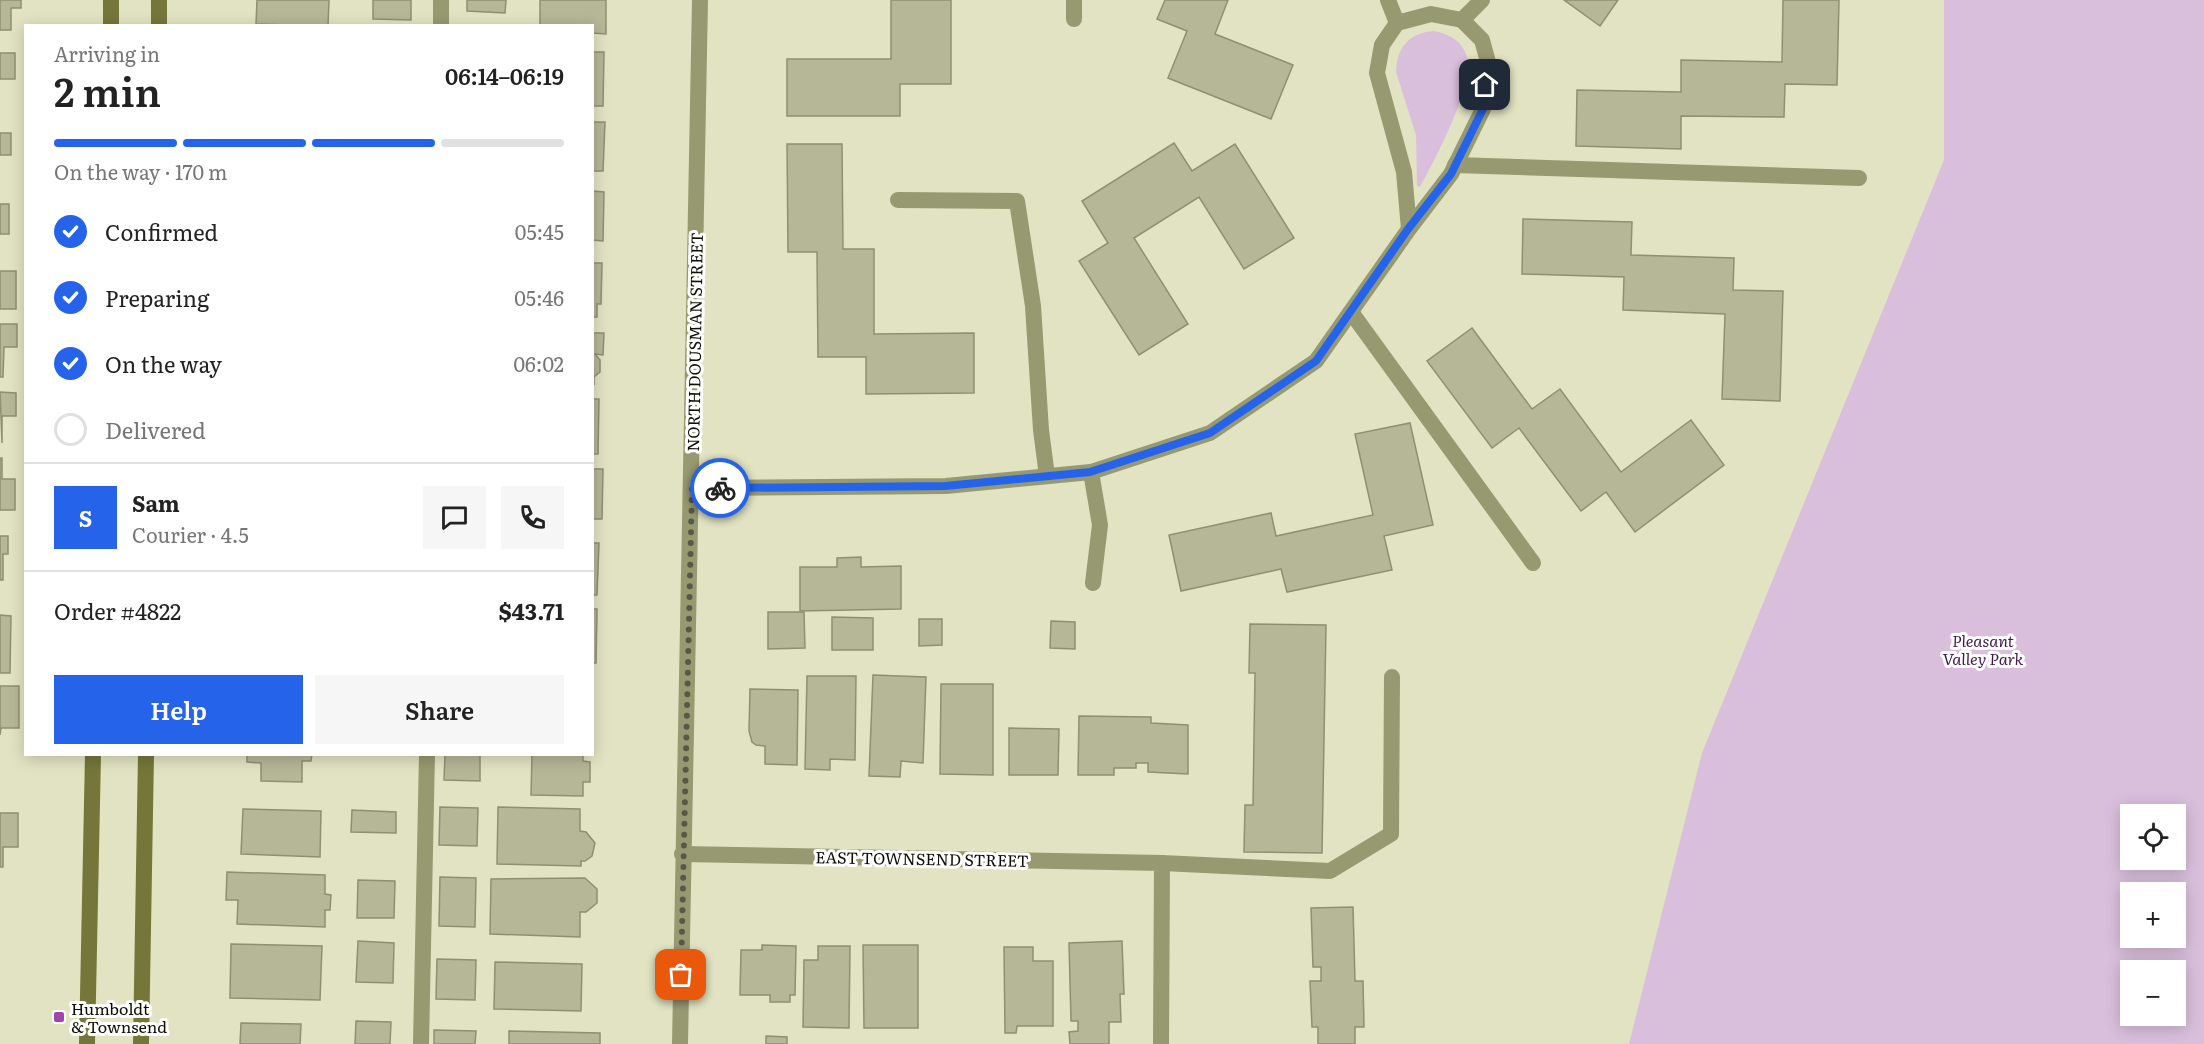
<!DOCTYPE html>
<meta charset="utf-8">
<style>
body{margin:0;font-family:Literata,serif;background:#f6f6f6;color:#222;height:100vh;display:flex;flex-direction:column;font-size:22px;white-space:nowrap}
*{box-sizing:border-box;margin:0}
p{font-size:20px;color:#767676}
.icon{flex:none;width:33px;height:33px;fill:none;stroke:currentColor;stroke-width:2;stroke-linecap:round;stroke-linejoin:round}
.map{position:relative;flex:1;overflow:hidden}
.side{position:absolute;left:24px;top:24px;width:570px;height:732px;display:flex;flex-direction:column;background:#fff;border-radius:0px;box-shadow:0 3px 15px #0003}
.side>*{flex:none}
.fabs{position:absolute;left:2120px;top:804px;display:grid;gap:12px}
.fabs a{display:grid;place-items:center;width:66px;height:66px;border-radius:0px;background:#fff;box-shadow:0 3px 15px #0003;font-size:30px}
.pin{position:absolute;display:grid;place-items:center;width:51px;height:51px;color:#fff;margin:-26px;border-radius:12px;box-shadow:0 3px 9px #0006}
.courier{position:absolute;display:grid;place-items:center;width:60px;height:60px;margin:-30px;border:4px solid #2563eb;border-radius:50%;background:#fff;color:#222;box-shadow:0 2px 8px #0007}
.headline em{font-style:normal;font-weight:600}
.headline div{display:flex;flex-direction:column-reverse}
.headline{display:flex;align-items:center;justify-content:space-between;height:102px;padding:0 30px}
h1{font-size:39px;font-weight:600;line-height:45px}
.bar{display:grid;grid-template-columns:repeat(4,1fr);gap:9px 6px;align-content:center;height:72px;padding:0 30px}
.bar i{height:8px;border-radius:4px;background:#e0e0e0}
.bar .current{background:#2563eb}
.bar p{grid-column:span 4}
.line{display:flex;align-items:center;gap:15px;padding:0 30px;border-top:2px solid #e0e0e0}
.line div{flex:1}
.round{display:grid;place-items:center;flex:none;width:63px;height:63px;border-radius:0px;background:#f6f6f6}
ol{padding:0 30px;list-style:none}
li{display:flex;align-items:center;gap:18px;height:66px}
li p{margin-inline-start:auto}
li .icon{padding:6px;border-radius:50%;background:#2563eb;color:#fff;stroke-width:4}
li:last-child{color:#767676}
li i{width:33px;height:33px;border:3px solid #e0e0e0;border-radius:50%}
.action{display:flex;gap:12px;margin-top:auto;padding:12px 30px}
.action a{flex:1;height:69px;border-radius:0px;background:#2563eb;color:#fff;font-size:24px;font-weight:600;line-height:69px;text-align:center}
.action a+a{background:#f6f6f6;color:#222}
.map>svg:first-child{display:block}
</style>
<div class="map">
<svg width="2204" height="1044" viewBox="0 0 2204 1044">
<rect width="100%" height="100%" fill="#e1e3c2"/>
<g fill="#d9bfdc" fill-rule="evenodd">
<path d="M1944,0H2204V1044H1629L1702,753L1944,160ZM2130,814H2175V860H2130ZM2130,892H2175V938H2130ZM2130,970H2175V1016H2130Z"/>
<path d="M1434,31C1448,34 1460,39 1466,54C1477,82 1434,161 1420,187L1417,186L1416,135L1396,72C1397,47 1409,33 1434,31Z"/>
</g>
<g fill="#b5b797" stroke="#8f9072" stroke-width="1.5">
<polygon points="0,0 21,0 21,8 11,8 11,30 0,30"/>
<polygon points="257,0 329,0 328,26 256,24"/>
<polygon points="373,0 411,0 411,20 373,19"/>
<polygon points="467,0 506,0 505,13 467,11"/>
<polygon points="540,0 606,0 606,34 592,33 592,26 540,26"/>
<polygon points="891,0 951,0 951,84 900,84 900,116 787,116 787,59 891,59"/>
<polygon points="1165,0 1228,0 1215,34 1293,65 1271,119 1168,78 1187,31 1157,19"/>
<polygon points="1564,0 1618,0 1600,26"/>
<polygon points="1783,0 1839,0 1837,85 1785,84 1784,117 1681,116 1681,149 1576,146 1577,90 1681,92 1681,60 1782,62"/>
<polygon points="592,52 604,52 603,106 592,106"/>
<rect x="0" y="53" width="15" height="26"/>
<polygon points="592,122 605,122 603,171 592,171"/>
<rect x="0" y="133" width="11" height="22"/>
<polygon points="1174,143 1192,171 1235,144 1294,238 1244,269 1199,197 1134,238 1188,324 1139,355 1079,261 1108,243 1082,201"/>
<polygon points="787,144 842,144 843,249 874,249 874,334 974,333 974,393 866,394 866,357 818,357 817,252 788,252"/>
<polygon points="592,191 604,192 603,241 592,240"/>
<rect x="0" y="204" width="9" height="30"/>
<polygon points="1523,219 1632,222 1631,255 1734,258 1733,290 1783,291 1780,401 1722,399 1725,314 1623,310 1624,277 1522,274"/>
<polygon points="592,263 602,263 601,304 597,304 597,317 592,317"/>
<rect x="0" y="271" width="16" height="38"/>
<polygon points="0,324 17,324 17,347 4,347 3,377 0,377"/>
<polygon points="1472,328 1532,409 1560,389 1621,472 1691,420 1724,465 1635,532 1606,492 1581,511 1519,428 1492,448 1427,361"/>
<polygon points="592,333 604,333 603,355 595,354 600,360 600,372 594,377 594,385"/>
<polygon points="0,392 16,393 16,416 2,416 2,443"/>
<polygon points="592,399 599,399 598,454 592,454"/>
<polygon points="1410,423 1433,525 1384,536 1392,570 1287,592 1281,569 1181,591 1169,535 1271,513 1276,536 1373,515 1355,434"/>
<polygon points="0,458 2,458 2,479 15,479 15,510 0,510"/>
<polygon points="592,469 603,469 602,519 592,519"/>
<polygon points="0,536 8,536 8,554 3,554 3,580 0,580"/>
<polygon points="592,543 599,543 597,595 592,595"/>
<polygon points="861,557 861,567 901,566 901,609 800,611 800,567 837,567 837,558"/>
<polygon points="592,609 597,609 596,663 592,663"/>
<polygon points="768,612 804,612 805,648 768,649"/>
<polygon points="0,615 11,616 10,673 0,673"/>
<polygon points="832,617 873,618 873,650 832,650"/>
<polygon points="919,619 942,619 942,645 919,646"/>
<polygon points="1051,621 1075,622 1075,649 1050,648"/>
<polygon points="1250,624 1326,625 1322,853 1244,852 1245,805 1253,805 1255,673 1249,673"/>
<polygon points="873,675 926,677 923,763 901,761 900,777 869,776"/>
<polygon points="807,676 856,676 855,760 830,759 830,770 805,769"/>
<polygon points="941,684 993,684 993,775 940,774"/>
<polygon points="0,686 19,686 19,728 1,728 0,735"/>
<polygon points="750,689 798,690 797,765 765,764 765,746 756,745 752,742 749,731"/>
<polygon points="1079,716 1151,717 1151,723 1188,725 1188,774 1148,772 1148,763 1136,763 1136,768 1114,768 1114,775 1078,775"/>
<polygon points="1009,728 1059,729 1058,775 1009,775"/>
<polygon points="247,754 312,754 311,761 302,761 302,782 261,781 261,763 247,762"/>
<polygon points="445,754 480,754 480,781 444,780"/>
<polygon points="532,754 583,754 583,761 590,762 590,782 583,782 583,796 531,795"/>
<polygon points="440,807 478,808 477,846 439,845"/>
<polygon points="498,807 580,809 580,831 586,832 595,843 592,856 585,861 581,861 581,866 497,864"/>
<polygon points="243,809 321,811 320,857 241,854"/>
<polygon points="352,810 396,812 396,833 351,832"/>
<polygon points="0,813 18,813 18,847 3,847 3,867 0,867"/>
<polygon points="227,872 325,875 325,894 331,895 330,910 325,910 325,927 237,924 238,900 226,900"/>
<polygon points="440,877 476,878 475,927 439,926"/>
<polygon points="585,878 597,889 597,903 586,912 580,912 580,937 490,934 491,879"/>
<polygon points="358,880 395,881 394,918 357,918"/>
<polygon points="1353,907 1355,981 1363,981 1364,1027 1355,1027 1355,1044 1318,1044 1318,1027 1312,1027 1310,981 1321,981 1321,967 1313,967 1311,908"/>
<polygon points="358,941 394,943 393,983 356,982"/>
<polygon points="1122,941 1124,994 1120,994 1121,1022 1109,1022 1109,1044 1070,1044 1069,1032 1078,1031 1078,1021 1071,1021 1069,943"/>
<polygon points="231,944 322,946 320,1000 230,998"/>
<polygon points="762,945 796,946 795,995 790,995 790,1002 770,1002 770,995 740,995 741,950 762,950"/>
<polygon points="863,945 918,945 918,1028 864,1028"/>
<polygon points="818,946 850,946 849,1028 803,1027 804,960 818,960"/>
<polygon points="1004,947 1033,947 1033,961 1053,961 1053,1026 1017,1026 1016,1033 1005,1033"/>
<polygon points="437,959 476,960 475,1000 436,999"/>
<polygon points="495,962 582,964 581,1011 494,1009"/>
<polygon points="356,1021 391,1022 390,1044 355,1044"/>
<polygon points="241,1023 301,1024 300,1044 240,1044"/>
<polygon points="434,1030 476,1031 475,1044 434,1044"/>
<polygon points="509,1031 600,1033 600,1044 509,1044"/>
<polygon points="766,1036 787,1037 787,1044 766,1044"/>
</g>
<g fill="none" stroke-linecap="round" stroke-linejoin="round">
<g stroke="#979971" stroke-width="16">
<polyline points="1388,0 1397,23"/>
<polyline points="1074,19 1074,0"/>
<polyline points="1462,20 1482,0"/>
<polyline points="441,26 441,0"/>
<polyline points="1455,165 1859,178"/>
<polyline points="898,200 1017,201 1033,306 1041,430 1047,476"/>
<polyline points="1351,312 1533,563"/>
<polyline points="1091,472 1100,525 1093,583"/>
<polyline points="1162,863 1330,871 1391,834 1392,677"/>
<polyline points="421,1044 427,754"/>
</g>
<g stroke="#979971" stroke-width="16">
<polyline points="692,488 946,486 1091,472 1210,433 1316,361 1409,229 1451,174 1483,109 1488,62 1482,40 1462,20 1431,14 1397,23 1382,45 1377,73 1404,172 1409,229"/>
<polyline points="682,854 1162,863 1161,1044"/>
<polyline points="680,1044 700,0"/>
</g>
<g stroke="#757639" stroke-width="16">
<polyline points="111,26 111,0"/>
<polyline points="159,26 159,0"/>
<polyline points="87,1044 93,754"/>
<polyline points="141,1044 146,754"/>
</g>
</g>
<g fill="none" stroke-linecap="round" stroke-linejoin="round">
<polyline stroke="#575946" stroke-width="6" stroke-dasharray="0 10.8" points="681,975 692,488 720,488"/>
<polyline stroke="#2563eb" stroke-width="8" points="720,488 945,486 1090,472 1210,433 1316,361 1408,229 1451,174 1483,109 1485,85"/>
</g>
<rect fill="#a144ae" stroke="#fff" stroke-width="2" x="53" y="1011" width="12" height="12" rx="3"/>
<g text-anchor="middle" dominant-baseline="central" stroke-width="6" stroke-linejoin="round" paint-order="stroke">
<g font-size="16" fill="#0d0e04" stroke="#fff">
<text transform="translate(694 342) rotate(-89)">NORTH DOUSMAN STREET</text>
<text transform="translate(922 858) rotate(1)">EAST TOWNSEND STREET</text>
</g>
<g font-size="16" font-style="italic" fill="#421948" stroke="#fff">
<text x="1983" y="640">Pleasant<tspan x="1983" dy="18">Valley Park</tspan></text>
</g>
<g font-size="16" fill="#0d0e04" stroke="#fff" text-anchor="start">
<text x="71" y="1008">Humboldt<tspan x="71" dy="18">&amp; Townsend</tspan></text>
</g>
</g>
</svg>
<div class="fabs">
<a><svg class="icon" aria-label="locate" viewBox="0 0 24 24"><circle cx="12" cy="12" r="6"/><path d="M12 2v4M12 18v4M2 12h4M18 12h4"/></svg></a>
<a>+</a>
<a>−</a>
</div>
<div class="pin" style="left:681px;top:975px;background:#ea580c"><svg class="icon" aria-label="bag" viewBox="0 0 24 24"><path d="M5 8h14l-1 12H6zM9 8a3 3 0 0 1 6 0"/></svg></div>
<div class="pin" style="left:1485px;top:85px;background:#1f2937"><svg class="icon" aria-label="home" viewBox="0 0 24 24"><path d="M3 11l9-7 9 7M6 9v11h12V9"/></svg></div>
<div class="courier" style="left:720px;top:488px"><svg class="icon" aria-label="bike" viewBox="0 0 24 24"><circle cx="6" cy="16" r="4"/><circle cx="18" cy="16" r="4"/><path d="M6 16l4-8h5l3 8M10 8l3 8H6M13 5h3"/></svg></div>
<section class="side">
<div class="headline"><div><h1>2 min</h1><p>Arriving in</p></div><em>06:14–06:19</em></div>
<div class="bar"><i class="current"></i><i class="current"></i><i class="current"></i><i></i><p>On the way · 170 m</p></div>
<ol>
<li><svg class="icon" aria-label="check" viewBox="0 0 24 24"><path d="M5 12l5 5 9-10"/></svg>Confirmed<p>05:45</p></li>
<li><svg class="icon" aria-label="check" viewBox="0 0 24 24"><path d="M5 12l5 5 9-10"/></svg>Preparing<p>05:46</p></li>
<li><svg class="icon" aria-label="check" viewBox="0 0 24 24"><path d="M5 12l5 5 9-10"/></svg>On the way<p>06:02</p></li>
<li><i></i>Delivered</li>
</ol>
<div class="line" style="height:108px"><b class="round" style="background:#2563eb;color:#fff">S</b><div><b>Sam</b><p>Courier · 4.5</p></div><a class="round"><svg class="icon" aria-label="chat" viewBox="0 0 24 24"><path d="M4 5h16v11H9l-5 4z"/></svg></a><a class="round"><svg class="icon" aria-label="phone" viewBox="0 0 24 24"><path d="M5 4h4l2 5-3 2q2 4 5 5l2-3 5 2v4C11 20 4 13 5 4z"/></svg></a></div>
<div class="line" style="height:78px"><div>Order #4822</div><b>$43.71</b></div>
<div class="action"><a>Help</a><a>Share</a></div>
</section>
</div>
